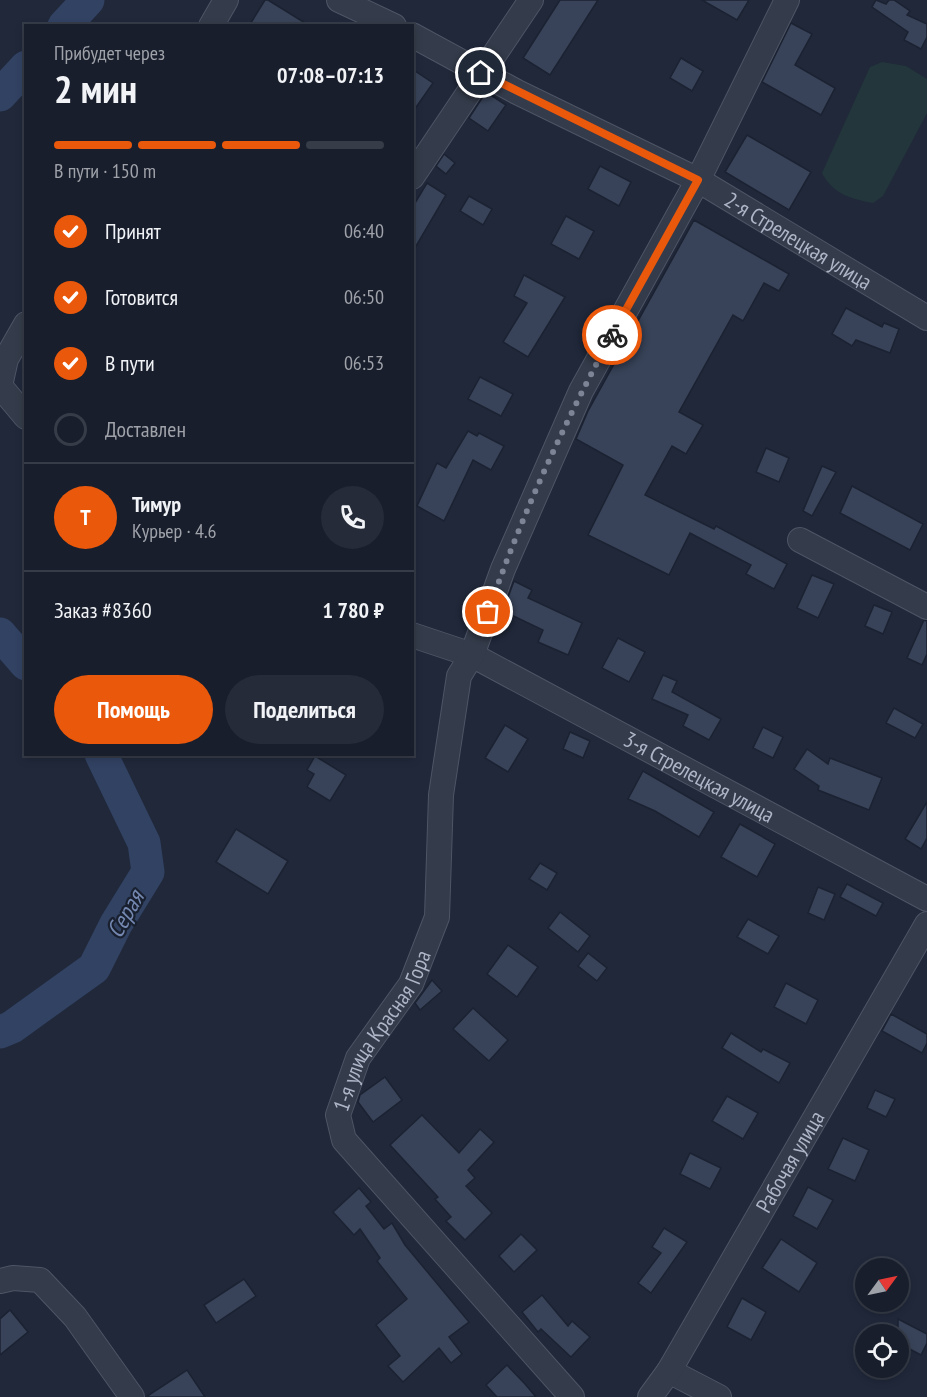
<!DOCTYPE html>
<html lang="ru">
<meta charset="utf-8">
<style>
body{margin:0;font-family:"PT Sans Narrow",sans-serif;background:#252b38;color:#f1f3f6;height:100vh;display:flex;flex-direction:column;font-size:22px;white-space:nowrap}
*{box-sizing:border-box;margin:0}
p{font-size:20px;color:#9fa2a9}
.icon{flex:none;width:33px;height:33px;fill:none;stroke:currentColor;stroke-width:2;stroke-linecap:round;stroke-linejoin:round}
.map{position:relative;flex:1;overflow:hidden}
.details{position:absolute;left:24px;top:24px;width:390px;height:732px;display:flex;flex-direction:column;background:#181e2c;border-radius:0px;box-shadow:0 3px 9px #0003,0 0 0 2px #363c48}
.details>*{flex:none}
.needle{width:39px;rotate:57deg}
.controls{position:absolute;left:855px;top:1258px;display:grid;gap:12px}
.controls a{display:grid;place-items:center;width:54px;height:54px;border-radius:50%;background:#181e2c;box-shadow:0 3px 9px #0003,0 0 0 2px #363c48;font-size:30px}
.pin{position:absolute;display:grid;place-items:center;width:51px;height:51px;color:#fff;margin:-26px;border:3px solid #fff;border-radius:50%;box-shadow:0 2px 6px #0007}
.courier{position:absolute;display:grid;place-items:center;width:60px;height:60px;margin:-30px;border:4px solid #ea580c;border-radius:50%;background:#fff;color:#222;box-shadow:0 2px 8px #0007}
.summary em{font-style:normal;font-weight:700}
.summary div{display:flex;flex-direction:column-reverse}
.summary{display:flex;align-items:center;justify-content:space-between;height:102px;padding:0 30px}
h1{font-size:39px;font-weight:700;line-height:45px}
.bar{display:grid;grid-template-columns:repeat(4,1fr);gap:9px 6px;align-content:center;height:72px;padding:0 30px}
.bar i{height:8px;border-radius:4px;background:#363c48}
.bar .on{background:#ea580c}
.bar p{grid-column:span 4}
.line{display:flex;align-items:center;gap:15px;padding:0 30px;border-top:2px solid #363c48}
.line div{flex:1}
.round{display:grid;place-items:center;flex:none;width:63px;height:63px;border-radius:32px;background:#252b38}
ol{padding:0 30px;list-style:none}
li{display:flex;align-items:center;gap:18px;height:66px}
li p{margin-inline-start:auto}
li .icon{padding:6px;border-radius:50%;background:#ea580c;color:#fff;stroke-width:4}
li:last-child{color:#9fa2a9}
li i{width:33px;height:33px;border:3px solid #363c48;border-radius:50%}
.action{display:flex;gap:12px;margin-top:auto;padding:12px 30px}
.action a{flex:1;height:69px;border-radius:36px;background:#ea580c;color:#fff;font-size:24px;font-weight:700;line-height:69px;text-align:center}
.action a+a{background:#252b38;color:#f1f3f6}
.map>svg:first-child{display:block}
</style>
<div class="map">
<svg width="927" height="1397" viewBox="0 0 927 1397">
<rect width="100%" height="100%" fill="#20283a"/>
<path fill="#22363b" d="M882,62L906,66L927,79V113L883,196L873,203C851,199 833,194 822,173L870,67Z"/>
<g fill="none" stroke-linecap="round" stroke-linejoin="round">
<g stroke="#324263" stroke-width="33">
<polyline points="64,26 88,0"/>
<polyline points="0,95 26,67"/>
<polyline points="0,634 26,664"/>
<polyline points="0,1032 12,1027 94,968 116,924 148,872 144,843 101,754"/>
</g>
</g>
<g fill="#384359" stroke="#1b2231" stroke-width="1.5">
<polygon points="265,0 268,0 310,26 249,26"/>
<polygon points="560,0 598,0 550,75 523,58"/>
<polygon points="702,0 749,0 737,20"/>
<polygon points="876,0 886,4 889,0 894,0 910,11 907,15 927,24 927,37 921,49 904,40 908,32 872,7"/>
<polygon points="791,23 812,34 795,65 835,88 821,115 762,82"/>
<polygon points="681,58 703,71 692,91 670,78"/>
<polygon points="412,69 433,83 412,113"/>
<polygon points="486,92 506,105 488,131 469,118"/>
<polygon points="747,135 811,172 789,210 725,172"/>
<polygon points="444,154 455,163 446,174 436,166"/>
<polygon points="600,166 631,182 619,206 588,189"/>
<polygon points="427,183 446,195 412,253 412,208"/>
<polygon points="469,196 492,209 483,225 460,211"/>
<polygon points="566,216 594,231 579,259 551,244"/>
<polygon points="694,220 789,274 779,291 764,283 743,321 733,315 679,412 703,425 686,454 672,446 645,495 714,529 716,526 787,564 774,589 746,574 751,565 690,533 669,575 588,535 623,465 576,439 588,411"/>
<polygon points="524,275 565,297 528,357 503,342 527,303 514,296"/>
<polygon points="846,308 882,327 884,323 899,329 890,353 856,340 852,346 832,334"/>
<polygon points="480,377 513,394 501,416 468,399"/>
<polygon points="468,431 477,436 479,433 504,446 491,470 473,460 444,521 417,506 437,463 446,468"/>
<polygon points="766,448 789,458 779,482 756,472"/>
<polygon points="822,466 836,472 812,516 803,511"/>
<polygon points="852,486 923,524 910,550 840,513"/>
<polygon points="812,575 834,584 818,618 797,608"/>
<polygon points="514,581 532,590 528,598 582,623 568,655 538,642 543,630 503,611"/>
<polygon points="874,605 892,612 883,634 865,626"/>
<polygon points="924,620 927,621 927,654 922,665 907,658"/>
<polygon points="618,638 645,652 629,682 602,668"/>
<polygon points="663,675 677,681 672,692 721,719 709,740 683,726 688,715 652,699"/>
<polygon points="894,708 923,724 915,738 886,723"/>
<polygon points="505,725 528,739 508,772 485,758"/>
<polygon points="763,727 783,737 773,758 753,748"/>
<polygon points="570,732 590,741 583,758 563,749"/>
<polygon points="807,749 828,764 830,758 882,778 869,810 818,790 819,786 794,769"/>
<polygon points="315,756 346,775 330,801 307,787 314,774 307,770"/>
<polygon points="643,771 714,812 699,837 655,811 628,799"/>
<polygon points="927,802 927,838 921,849 905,839"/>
<polygon points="740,824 775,844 757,877 721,857"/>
<polygon points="236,829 288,861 268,894 216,862"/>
<polygon points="540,863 557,873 547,890 529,879"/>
<polygon points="847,884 883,903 876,916 840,897"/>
<polygon points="818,887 835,894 824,920 808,913"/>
<polygon points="560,912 590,936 578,952 548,928"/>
<polygon points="748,919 779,936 768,954 737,937"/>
<polygon points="508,945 538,967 517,997 487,974"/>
<polygon points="588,953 607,968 597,981 578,966"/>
<polygon points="432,980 442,991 420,1010 415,1003"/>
<polygon points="786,983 818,1000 806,1024 774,1007"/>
<polygon points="473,1008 508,1040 489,1061 453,1029"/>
<polygon points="891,1014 927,1034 927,1043 922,1053 882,1031"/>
<polygon points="731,1033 761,1052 763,1049 790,1063 779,1083 722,1048"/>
<polygon points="385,1077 402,1100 373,1122 358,1102 360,1095"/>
<polygon points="875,1090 895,1099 886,1117 867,1108"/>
<polygon points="727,1096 758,1113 743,1139 712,1121"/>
<polygon points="422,1115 459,1153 480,1129 494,1142 468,1170 475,1178 466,1186 492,1213 465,1240 446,1221 451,1217 435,1199 438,1197 390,1145"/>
<polygon points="843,1138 869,1150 855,1181 828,1169"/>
<polygon points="690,1153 721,1168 710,1189 680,1174"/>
<polygon points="808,1187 833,1200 817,1229 793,1216"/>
<polygon points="359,1188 371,1202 366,1206 384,1229 392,1223 405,1245 469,1322 449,1337 462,1354 451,1363 439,1348 403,1382 388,1366 400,1356 376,1325 407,1299 377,1261 380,1258 360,1229 354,1235 333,1212"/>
<polygon points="664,1228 687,1242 651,1293 638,1283 661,1253 652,1247"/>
<polygon points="521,1234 537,1250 514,1272 499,1256"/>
<polygon points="781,1239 817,1263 799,1292 762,1268"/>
<polygon points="244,1279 256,1296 216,1323 204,1305"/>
<polygon points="542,1295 568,1326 572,1321 590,1337 571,1357 541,1329 538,1332 522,1312"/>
<polygon points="742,1298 766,1312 751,1340 727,1327"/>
<polygon points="10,1310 28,1332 0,1355 0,1319"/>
<polygon points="898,1319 927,1334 927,1343 921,1355 898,1343"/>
<polygon points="507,1365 525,1384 536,1397 497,1397 486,1385"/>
<polygon points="187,1370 205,1397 146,1397"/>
</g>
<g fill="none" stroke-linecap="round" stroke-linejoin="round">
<g stroke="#4e5565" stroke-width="26">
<g id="minor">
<polyline points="339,0 394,26"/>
<polyline points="211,26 226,0"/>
<path id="s1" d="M412,35L517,92L698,180L927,318"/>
<polyline points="412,177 531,0"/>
<polyline points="26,324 6,359 0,386 26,417"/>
<polyline points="800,540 927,607"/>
<path id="s2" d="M412,635L472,655L927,899"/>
<polyline points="0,1281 13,1278 40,1280 75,1317 132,1397"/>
<polyline points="669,1371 719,1397"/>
<path id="s3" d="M572,1397L344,1140L338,1115L358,1058L411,984L437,917L441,795L459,676L472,655L503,569L581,391L698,180L787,0"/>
<path id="s4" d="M650,1397L669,1371L927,924"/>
</g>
</g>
<use href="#minor" stroke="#343b4a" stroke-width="24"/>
</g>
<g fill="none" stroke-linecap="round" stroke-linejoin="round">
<path stroke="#7c8496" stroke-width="6" stroke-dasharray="0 10.8" d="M488,612C521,517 564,423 612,335"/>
<polyline stroke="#ea580c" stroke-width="8" points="481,73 698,180 612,335"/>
</g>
<g text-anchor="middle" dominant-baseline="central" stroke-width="4.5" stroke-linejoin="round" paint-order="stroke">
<g font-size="22" fill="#aeb5c7" stroke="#19202f">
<text stroke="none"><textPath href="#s1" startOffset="438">2-я Стрелецкая улица</textPath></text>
<text stroke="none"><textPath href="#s2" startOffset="321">3-я Стрелецкая улица</textPath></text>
<text stroke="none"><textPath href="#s3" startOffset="465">1-я улица Красная Гора</textPath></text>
<text stroke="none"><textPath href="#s4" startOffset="274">Рабочая улица</textPath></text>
</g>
<g font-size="24" font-style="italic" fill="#7488b1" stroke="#19202f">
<text transform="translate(125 914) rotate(-60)">Серая</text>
</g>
</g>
</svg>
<div class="controls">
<a><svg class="needle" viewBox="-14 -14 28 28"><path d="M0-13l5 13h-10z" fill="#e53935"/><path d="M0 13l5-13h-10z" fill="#9fa2a9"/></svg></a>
<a><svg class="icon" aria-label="locate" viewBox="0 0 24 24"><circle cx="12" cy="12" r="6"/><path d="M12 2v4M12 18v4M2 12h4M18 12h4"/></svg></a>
</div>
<div class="pin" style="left:488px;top:612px;background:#ea580c"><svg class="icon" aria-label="bag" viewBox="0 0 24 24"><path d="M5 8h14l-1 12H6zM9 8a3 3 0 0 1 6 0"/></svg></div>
<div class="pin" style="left:481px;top:73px;background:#1f2937"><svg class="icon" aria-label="home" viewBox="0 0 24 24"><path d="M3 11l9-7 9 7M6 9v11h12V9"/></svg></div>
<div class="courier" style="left:612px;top:335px"><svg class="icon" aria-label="bike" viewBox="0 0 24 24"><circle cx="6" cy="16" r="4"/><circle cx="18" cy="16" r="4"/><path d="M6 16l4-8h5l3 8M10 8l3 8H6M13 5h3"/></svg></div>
<section class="details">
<div class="summary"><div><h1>2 мин</h1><p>Прибудет через</p></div><em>07:08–07:13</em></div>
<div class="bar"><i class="on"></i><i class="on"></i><i class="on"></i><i></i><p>В пути · 150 m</p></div>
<ol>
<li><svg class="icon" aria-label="check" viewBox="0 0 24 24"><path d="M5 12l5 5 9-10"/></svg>Принят<p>06:40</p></li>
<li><svg class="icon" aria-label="check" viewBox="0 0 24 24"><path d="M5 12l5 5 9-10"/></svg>Готовится<p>06:50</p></li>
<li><svg class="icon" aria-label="check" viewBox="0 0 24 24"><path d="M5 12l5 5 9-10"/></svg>В пути<p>06:53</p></li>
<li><i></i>Доставлен</li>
</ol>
<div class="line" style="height:108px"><b class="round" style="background:#ea580c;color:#fff">Т</b><div><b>Тимур</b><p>Курьер · 4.6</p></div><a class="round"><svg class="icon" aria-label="phone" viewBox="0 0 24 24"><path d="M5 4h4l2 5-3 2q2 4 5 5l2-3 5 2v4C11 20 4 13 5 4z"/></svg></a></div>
<div class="line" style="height:78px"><div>Заказ #8360</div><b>1 780 ₽</b></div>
<div class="action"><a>Помощь</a><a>Поделиться</a></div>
</section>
</div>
